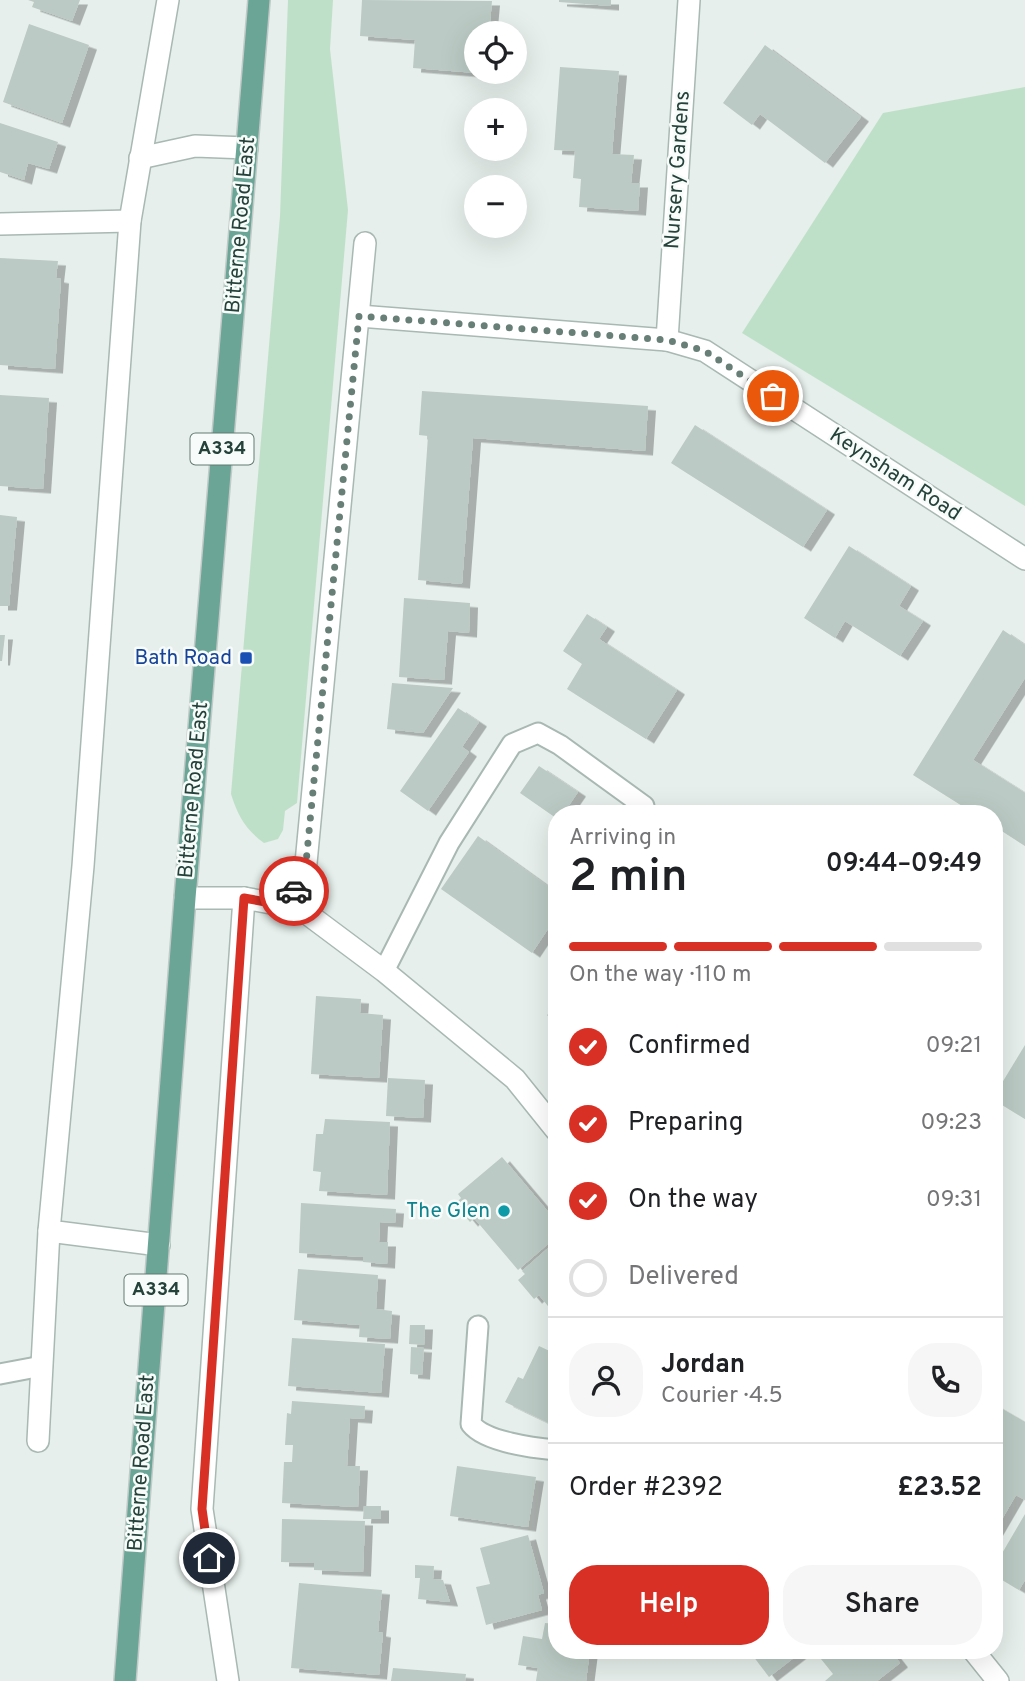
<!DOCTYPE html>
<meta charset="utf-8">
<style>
body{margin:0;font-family:Overpass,sans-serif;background:#f6f6f6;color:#202124;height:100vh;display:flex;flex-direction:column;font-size:26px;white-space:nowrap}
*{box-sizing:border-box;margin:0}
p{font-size:23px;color:#757577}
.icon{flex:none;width:38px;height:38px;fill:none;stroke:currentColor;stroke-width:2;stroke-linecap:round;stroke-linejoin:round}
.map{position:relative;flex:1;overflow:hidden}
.side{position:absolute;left:548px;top:805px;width:455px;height:854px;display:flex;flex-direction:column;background:#fff;border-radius:28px;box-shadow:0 7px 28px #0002}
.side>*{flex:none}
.tools{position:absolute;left:464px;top:21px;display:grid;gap:14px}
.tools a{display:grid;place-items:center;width:63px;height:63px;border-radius:50%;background:#fff;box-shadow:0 7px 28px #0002;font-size:35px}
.pin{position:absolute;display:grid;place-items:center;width:60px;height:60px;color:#fff;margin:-30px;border:4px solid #fff;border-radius:50%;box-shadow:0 2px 7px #0007}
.courier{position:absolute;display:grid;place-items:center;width:70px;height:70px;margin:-35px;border:5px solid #d93025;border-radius:50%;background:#fff;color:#222;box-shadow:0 2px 9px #0007}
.headline em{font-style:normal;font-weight:600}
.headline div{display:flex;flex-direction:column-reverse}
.headline{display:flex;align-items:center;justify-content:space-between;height:119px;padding:0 21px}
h1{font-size:46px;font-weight:600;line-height:52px}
.bar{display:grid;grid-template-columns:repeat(4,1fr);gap:10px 7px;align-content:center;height:84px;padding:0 21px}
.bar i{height:9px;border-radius:5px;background:#e0e0e0}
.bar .on{background:#d93025}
.bar p{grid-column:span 4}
.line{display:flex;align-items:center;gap:18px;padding:0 21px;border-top:2px solid #e0e0e0}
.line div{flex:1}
.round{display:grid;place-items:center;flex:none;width:74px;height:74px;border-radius:28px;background:#f6f6f6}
ol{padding:0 21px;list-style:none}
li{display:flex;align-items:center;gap:21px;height:77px}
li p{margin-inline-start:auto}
li .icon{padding:7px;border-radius:50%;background:#d93025;color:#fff;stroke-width:4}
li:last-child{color:#757577}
li i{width:38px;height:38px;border:4px solid #e0e0e0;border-radius:50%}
.action{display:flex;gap:14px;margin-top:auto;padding:14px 21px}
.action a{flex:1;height:80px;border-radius:28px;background:#d93025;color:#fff;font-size:28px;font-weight:600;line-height:80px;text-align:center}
.action a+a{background:#f6f6f6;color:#202124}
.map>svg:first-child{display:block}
</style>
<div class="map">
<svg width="1025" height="1681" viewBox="0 0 1025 1681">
<defs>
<filter id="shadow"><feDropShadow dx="8" dy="4.5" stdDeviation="0" flood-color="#0004"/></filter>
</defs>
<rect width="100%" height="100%" fill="#e6efeb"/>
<g fill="#bfe0c8">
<path d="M288,0H333L330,49L348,210L297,803L285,811L283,830L278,839L264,843C245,829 238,816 231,794L280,216Z"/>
<polygon points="1025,87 1025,506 742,333 883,113"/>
</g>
<g fill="#bbcac4" filter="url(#shadow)">
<polygon points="28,0 80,0 72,21 32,7 34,2"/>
<polygon points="362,0 492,1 489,33 476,33 476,73 413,68 415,40 360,36"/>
<polygon points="559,0 611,0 611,6 559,2"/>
<polygon points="29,24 89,45 62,123 3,102"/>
<polygon points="765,45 861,117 825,163 760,114 752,125 723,103"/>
<polygon points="560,67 619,71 612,154 634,155 631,183 640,183 638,211 579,207 581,179 573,178 575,151 554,150"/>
<polygon points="0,123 58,142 49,169 28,163 24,180 0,172"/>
<polygon points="0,258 58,261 56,278 61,279 55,369 0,365"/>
<polygon points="422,391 648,406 645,451 473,438 462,584 418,580 428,436 419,435"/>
<polygon points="0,395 49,398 43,489 0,486"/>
<polygon points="695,425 827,510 803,547 671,463"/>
<polygon points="0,515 17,517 9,606 0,606"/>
<polygon points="849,546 911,586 899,606 923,621 900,656 845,621 835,638 804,618"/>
<polygon points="404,598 470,603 469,633 448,631 444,680 399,677"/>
<polygon points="587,614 607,627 599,639 677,690 646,739 567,689 582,664 563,651"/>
<polygon points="1003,630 1025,645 1025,678 973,760 1025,793 1025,846 994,826 994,814 975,814 913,775"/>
<polygon points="0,635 5,635 2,661 0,661"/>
<polygon points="392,683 453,688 423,733 387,729"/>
<polygon points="458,708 479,722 462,747 469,752 428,811 400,791"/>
<polygon points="539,766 578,792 563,814 556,814 556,818 520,793"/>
<polygon points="478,836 556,892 556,917 532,953 441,889"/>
<polygon points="316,996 361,999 360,1013 383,1015 379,1078 311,1074"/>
<polygon points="556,1007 556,1026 547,1015"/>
<polygon points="1025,1045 1025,1119 994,1100 994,1096"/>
<polygon points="388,1078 425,1080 423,1118 386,1116"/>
<polygon points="325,1119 390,1122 387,1195 319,1191 321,1172 313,1171 316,1134 323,1134"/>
<polygon points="502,1157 556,1221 556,1237 518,1270 474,1218 470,1222 455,1204 461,1198 458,1194"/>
<polygon points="301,1203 396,1209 395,1223 380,1222 379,1242 388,1242 387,1264 363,1262 363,1257 299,1253"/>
<polygon points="556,1241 556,1316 539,1295 534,1299 518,1280 525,1274 522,1271"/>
<polygon points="298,1269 378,1275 376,1309 392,1311 390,1339 359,1337 360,1325 294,1320"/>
<polygon points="410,1325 425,1325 424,1345 409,1344"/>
<polygon points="292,1338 385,1344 381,1393 288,1386"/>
<polygon points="539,1346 556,1354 556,1419 553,1425 505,1402 518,1377 523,1379"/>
<polygon points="411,1347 424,1348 422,1375 410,1374"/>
<polygon points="292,1401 365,1406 364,1419 350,1418 347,1466 360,1466 358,1507 282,1503 284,1462 292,1462 293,1445 285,1445 287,1413 291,1414"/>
<polygon points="994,1404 1025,1422 1025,1500 1016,1495 994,1533 994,1469 998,1463 994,1461"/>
<polygon points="457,1466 536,1477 528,1527 450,1516"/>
<polygon points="364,1506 381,1506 381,1519 363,1519"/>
<polygon points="1025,1514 1025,1580 1019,1590 994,1575 994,1567"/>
<polygon points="282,1519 365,1521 363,1572 314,1570 314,1563 281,1562"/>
<polygon points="528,1535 544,1593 538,1595 542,1610 486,1625 476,1587 490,1584 480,1548"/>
<polygon points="415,1565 434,1566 433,1579 443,1580 450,1602 418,1599 420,1578 415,1578"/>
<polygon points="299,1583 382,1590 378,1632 383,1633 379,1675 291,1668"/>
<polygon points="545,1623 556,1624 556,1650 590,1650 586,1681 536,1681 538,1668 518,1665 523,1636 542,1639"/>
<polygon points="752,1650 804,1650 769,1677 750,1652"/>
<polygon points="832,1650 890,1650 900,1663 877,1681 825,1681 833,1674 821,1659"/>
<polygon points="393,1668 466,1674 465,1681 391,1681"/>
</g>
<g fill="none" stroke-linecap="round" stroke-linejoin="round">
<g stroke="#a8b8b2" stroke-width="23">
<g id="service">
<polyline points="384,971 449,843 512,744 538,733 560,745 644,806"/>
<path d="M478,1326L471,1424C485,1442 534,1448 556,1450"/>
<polyline points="0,1374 42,1366"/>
</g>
</g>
<g stroke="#a8b8b2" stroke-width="24">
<g id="minor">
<polyline points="140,158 195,146 247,148"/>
<polyline points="0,224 130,221"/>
<polyline points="359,316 667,340 705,351 1025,559"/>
<polyline points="667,340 689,0"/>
<polyline points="287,906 306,863 365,243"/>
<polyline points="159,1245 49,1231 83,866 130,221 168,0"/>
<polyline points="38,1441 49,1231"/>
<polyline points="228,1681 202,1509 244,898"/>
</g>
</g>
<g stroke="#a8b8b2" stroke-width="24">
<g id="tertiary">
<polyline points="185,898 244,898 287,906 305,912 384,971 515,1079 556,1130"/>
<polyline points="973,1650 998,1681"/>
</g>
</g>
<g stroke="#c2cac8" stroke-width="24">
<polyline id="primary" points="125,1681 185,898 259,0"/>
</g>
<use href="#service" stroke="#fff" stroke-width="19"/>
<use href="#minor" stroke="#fff" stroke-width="21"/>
<use href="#tertiary" stroke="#fff" stroke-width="21"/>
<use href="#primary" stroke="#6aa596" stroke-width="21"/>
</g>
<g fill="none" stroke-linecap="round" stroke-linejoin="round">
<polyline stroke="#687f78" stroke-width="7" stroke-dasharray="0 12.6" points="294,891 306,863 359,316 667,340 705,351 773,396"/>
<polyline stroke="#d93025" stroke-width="9" points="209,1558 202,1509 244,898 288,906 294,891"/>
</g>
<rect fill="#1a4fb4" stroke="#f7fbf9" stroke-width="2.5" x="239" y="651" width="14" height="14" rx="3.5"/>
<circle fill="#0f9aa8" stroke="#f7fbf9" stroke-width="2.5" cx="504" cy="1211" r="7"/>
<g text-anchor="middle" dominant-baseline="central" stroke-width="5" stroke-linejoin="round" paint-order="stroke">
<g fill="#f7fbf9" stroke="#637a73" stroke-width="2">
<rect x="190.5" y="433.5" width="63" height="31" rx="5"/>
<rect x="124.5" y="1274.5" width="63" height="31" rx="5"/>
</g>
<g font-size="19" font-weight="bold" fill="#24423a">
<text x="222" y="449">A334</text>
<text x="156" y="1290">A334</text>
</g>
<g font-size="21" fill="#24423a" stroke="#f7fbf9">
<text transform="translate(678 170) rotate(-86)">Nursery Gardens</text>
<text transform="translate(241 225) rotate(-85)">Bitterne Road East</text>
<text transform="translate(895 475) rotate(33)">Keynsham Road</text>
<text transform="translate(194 790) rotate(-85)">Bitterne Road East</text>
<text transform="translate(142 1463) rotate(-86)">Bitterne Road East</text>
</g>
<g font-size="21" fill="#164399" stroke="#f7fbf9" text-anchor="end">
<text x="232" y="658">Bath Road</text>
</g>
<g font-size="21" fill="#0d838f" stroke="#f7fbf9" text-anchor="end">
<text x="490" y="1211">The Glen</text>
</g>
</g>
</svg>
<div class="tools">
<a><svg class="icon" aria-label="locate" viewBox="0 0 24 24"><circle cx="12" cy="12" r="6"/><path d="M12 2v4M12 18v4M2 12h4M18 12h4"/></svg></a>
<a>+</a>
<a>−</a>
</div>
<div class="pin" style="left:773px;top:396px;background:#ea580c"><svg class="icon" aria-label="bag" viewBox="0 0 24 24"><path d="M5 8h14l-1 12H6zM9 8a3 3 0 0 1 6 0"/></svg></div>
<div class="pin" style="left:209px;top:1558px;background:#1f2937"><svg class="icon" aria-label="home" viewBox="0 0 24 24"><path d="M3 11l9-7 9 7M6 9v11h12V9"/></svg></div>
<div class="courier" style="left:294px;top:891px"><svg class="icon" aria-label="car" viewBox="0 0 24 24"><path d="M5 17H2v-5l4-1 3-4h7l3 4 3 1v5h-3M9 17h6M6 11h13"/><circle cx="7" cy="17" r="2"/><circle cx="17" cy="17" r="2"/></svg></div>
<section class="side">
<div class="headline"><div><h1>2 min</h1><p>Arriving in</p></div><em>09:44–09:49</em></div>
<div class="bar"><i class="on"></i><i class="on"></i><i class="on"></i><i></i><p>On the way · 110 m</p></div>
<ol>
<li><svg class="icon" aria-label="check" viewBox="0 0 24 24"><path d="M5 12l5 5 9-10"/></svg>Confirmed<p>09:21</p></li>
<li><svg class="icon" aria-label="check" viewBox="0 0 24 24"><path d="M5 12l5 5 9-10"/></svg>Preparing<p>09:23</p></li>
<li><svg class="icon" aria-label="check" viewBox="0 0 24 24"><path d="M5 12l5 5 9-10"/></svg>On the way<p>09:31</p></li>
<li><i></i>Delivered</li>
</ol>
<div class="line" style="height:126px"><a class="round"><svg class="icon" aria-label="person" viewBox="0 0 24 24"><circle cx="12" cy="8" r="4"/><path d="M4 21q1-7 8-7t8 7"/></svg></a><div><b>Jordan</b><p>Courier · 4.5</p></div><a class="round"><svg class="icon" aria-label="phone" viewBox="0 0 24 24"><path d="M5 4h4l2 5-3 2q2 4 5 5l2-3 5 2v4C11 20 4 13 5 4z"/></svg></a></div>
<div class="line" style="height:91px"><div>Order #2392</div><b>£23.52</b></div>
<div class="action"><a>Help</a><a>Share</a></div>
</section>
</div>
